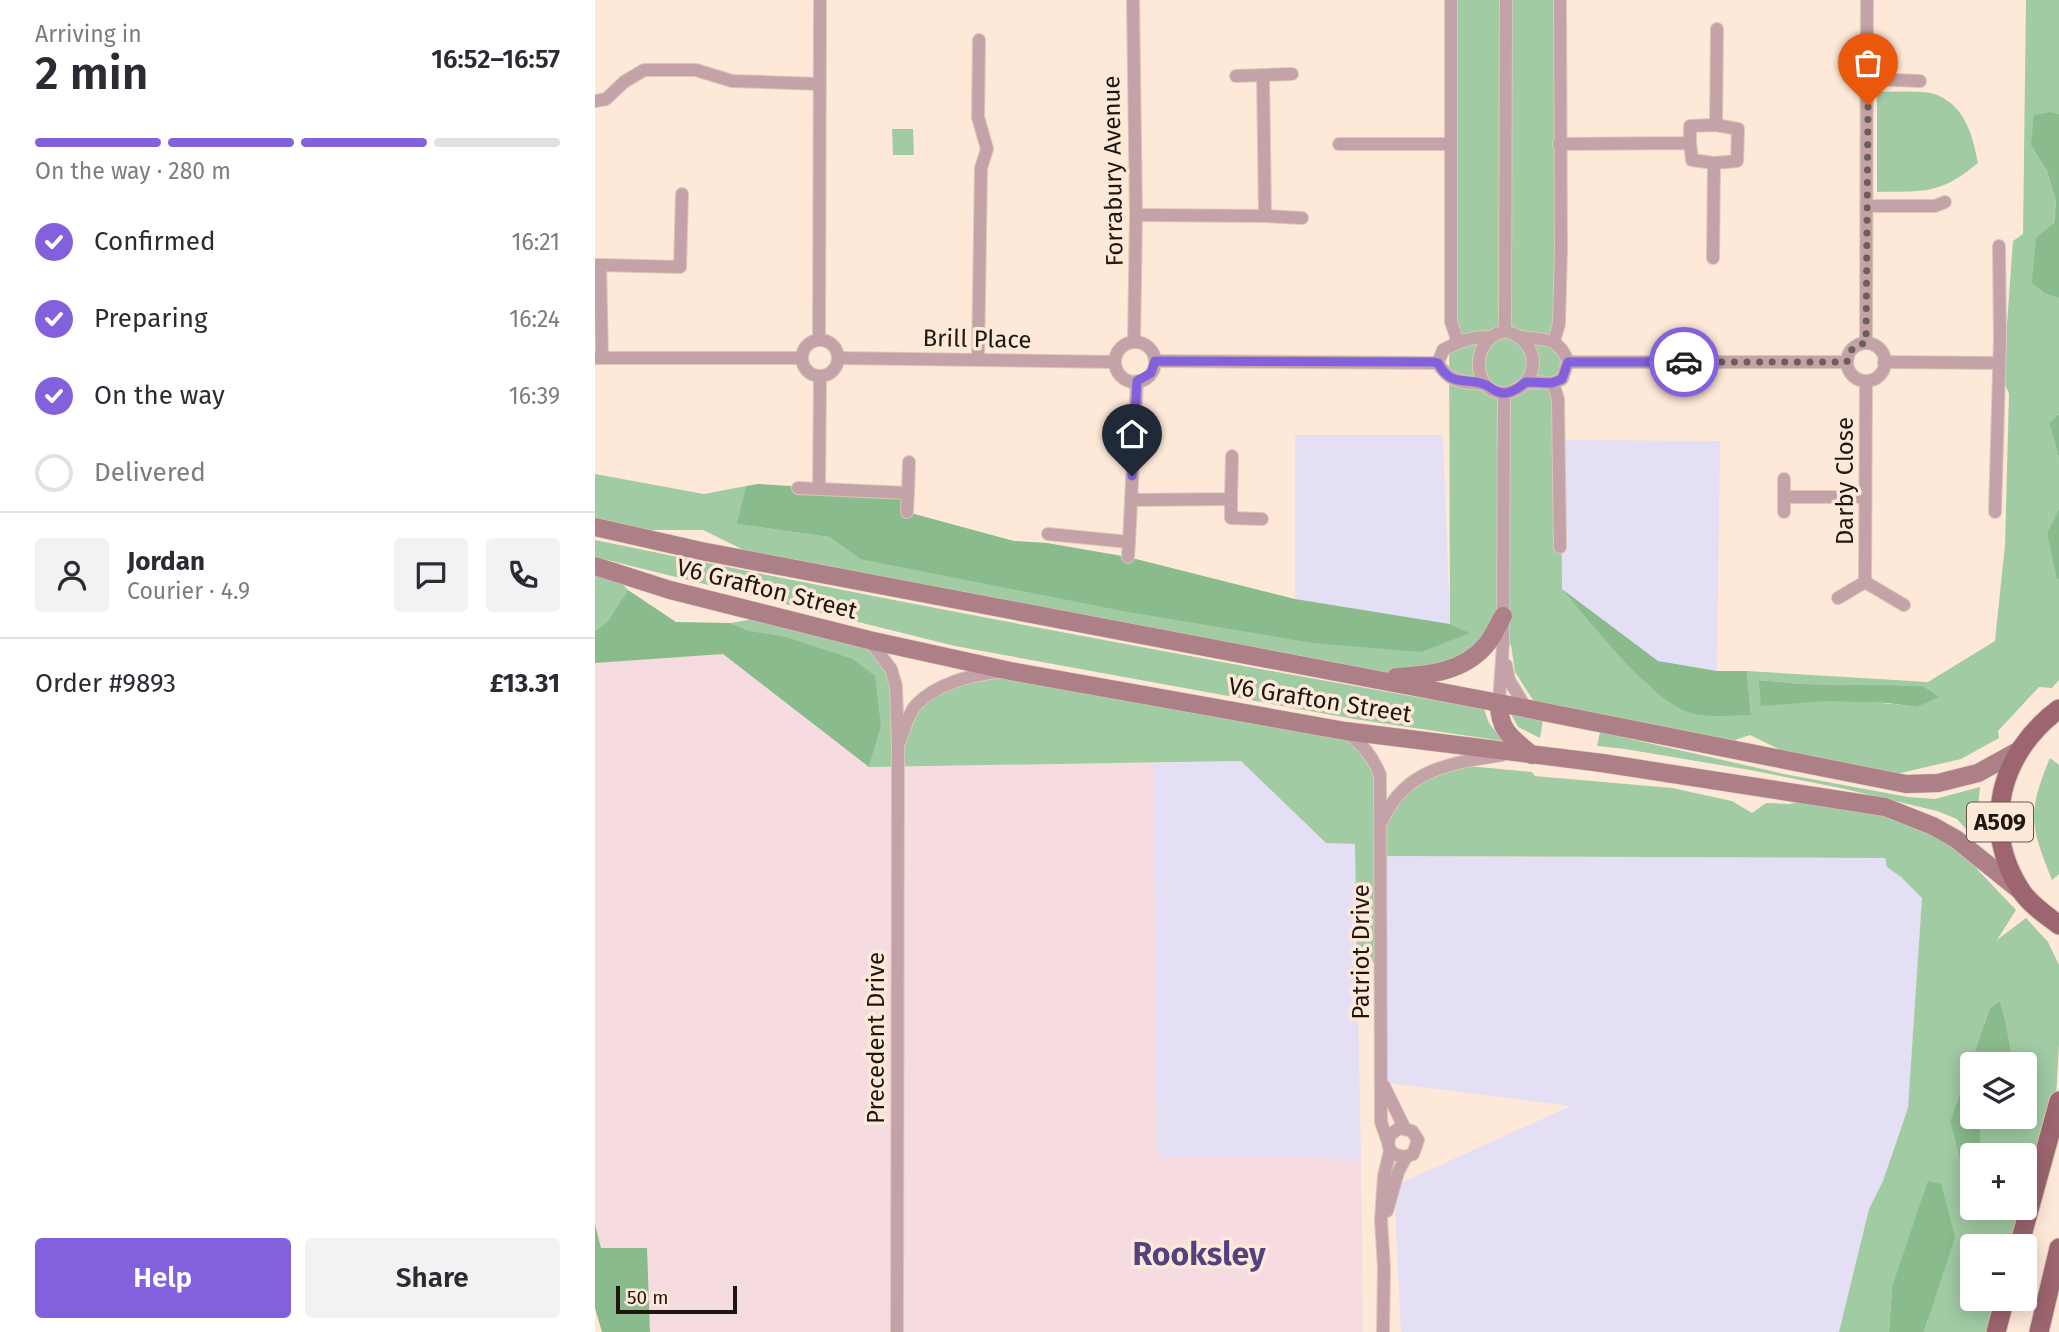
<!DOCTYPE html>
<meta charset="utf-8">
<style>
body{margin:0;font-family:"Fira Sans",sans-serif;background:#f2f2f3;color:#2b2b33;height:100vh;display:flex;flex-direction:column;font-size:26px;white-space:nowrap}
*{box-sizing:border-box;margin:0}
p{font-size:23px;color:#7c7c81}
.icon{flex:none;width:38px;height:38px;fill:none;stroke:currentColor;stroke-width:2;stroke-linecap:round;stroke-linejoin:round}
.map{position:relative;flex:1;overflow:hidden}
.details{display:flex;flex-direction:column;background:#fff;width:595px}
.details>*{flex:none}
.controls{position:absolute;left:1365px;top:1052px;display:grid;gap:14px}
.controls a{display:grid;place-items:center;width:77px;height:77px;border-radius:7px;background:#fff;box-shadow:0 4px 18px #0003;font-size:35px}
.scale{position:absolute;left:21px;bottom:18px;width:121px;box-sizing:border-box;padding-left:7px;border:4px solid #1e1610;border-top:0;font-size:19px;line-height:24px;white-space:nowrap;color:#1e1610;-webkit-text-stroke:5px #fee9d8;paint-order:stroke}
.pin{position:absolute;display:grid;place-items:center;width:60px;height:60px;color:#fff;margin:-72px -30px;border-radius:50% 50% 50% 0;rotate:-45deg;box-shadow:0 0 7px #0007}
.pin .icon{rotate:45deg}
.courier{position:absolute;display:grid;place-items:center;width:70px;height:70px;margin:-35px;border:5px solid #8461dc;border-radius:50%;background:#fff;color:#222;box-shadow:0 2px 9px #0007}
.summary em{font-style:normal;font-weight:600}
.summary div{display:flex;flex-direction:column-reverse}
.summary{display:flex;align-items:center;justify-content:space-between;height:119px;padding:0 35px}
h1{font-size:46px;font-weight:600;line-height:52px}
.bar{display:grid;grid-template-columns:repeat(4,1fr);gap:10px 7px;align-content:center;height:84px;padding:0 35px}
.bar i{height:9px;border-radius:5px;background:#e1e1e2}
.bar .on{background:#8461dc}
.bar p{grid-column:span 4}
.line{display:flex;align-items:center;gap:18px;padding:0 35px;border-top:2px solid #e1e1e2}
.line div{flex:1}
.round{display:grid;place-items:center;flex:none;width:74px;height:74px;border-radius:7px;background:#f2f2f3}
ol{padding:0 35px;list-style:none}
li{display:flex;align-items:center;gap:21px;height:77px}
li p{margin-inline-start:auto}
li .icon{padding:7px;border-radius:50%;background:#8461dc;color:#fff;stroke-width:4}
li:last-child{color:#7c7c81}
li i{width:38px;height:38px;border:4px solid #e1e1e2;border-radius:50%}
.cta{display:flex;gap:14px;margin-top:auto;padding:14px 35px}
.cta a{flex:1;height:80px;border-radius:7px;background:#8461dc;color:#fff;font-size:28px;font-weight:600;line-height:80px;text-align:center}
.cta a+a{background:#f2f2f3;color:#2b2b33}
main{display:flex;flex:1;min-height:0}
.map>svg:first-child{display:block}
</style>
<main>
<section class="details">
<div class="summary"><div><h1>2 min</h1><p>Arriving in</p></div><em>16:52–16:57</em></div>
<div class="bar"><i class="on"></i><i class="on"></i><i class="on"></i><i></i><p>On the way · 280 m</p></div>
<ol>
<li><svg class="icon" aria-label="check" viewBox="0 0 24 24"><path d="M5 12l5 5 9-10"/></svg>Confirmed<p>16:21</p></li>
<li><svg class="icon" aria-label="check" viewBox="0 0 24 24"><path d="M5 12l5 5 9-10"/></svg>Preparing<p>16:24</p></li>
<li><svg class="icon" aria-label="check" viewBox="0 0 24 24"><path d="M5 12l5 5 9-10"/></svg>On the way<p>16:39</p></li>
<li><i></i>Delivered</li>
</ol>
<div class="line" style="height:126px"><a class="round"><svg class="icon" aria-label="person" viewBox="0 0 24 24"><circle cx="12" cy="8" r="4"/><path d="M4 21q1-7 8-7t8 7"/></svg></a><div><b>Jordan</b><p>Courier · 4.9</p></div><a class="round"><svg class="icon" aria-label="chat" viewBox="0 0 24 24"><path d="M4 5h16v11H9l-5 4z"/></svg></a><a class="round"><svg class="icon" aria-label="phone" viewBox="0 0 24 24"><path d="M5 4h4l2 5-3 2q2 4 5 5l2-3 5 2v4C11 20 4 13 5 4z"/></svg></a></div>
<div class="line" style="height:91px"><div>Order #9893</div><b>£13.31</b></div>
<div class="cta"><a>Help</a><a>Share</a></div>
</section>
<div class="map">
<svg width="1464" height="1332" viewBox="0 0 1464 1332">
<rect width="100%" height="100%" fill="#fee9d8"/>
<g fill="#e4dff5">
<polygon points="700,435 848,435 855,624 700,599"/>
<polygon points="964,440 1125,441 1122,671 1063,661 967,589"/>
<polygon points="646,761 731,843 760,844 766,1159 562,1157 558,763"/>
<polygon points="786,856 1290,858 1292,867 1306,877 1327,898 1313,1108 1288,1181 1274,1209 1244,1332 806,1332 799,1186 976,1106 787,1082"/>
</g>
<polygon fill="#f6dbe0" points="128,654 274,767 558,763 562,1157 766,1159 768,1332 54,1332 6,1248 0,1224 0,663"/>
<g fill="#a0cba3" fill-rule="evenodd">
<path d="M853,0H964L967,589L1054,686L1156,715L1152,671L1333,682L1400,641L1410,545L1414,394L1408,379L1418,241L1428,234L1431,0H1464V114L1457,112L1436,145L1452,171L1461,201L1451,294L1464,298V414L1454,423L1464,458V508L1452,533L1464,579V680L1457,688L1444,687L1403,731L1404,738L1366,759L1280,779L1216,765L1155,735L1120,747L945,711L920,672L916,645L886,636L894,640L875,660L769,678L179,565L108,530H12L0,527V474L109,494L151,486L143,524L234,537L265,559L874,633L855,624ZM1165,680L1206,684L1263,685L1322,707C1271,700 1218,698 1167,706Z"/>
<path d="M1282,92C1295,92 1332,90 1342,95C1370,106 1378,136 1383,163C1344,195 1330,191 1282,192Z"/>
<polygon points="297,129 318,129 319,155 298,155"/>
<path d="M0,540C296,601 592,657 889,709L894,723L908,741L759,719L360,646L0,557Z"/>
<polygon points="0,566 15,571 33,590 12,622 0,631"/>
<path d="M178,616L274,640L296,669L303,742L320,706L385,674L750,731L780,762L786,820L794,805L853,764L937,772L940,776L1077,788L1137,801L1157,813L1171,803L1194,804L1225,797L1290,807L1376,852L1382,869L1421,910L1402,940L1431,918L1453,942L1464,965V1044L1460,1115L1424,1246H1377V1298L1410,1299L1401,1332H1329L1333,1320L1297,1287L1294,1332H1244L1274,1209L1288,1181L1313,1108L1327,898L1306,877L1292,867L1290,858L787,856V964L762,961L760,844L731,843L646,761L274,767L286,727L256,658L189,636L155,631L135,623ZM1405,1003L1411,1023L1418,1064H1430V1116L1385,1117L1386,1155H1430V1208H1377V1191L1373,1190L1355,1121L1395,1008Z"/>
<polygon points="916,714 948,720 945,738 923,727"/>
<polygon points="1005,732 1189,774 1313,797 1340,799 1385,787 1380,839 1362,819 1342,811 1250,789 1155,770 1030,749 1002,746"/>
<path d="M1455,758L1464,765V874L1457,880C1435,825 1432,813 1455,758Z"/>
</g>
<g fill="#89bb8d">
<polygon points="1457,112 1464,114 1464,298 1451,294 1437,283 1441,238 1459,223 1461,201 1452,171 1436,145 1439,115"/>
<polygon points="1464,414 1464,458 1454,423"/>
<polygon points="163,484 313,493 312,512 419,541 452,543 533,557 700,599 855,624 875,633 826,652 718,643 528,611 265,559 234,537 142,524 151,486"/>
<polygon points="1464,508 1464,579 1462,579 1452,533"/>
<path d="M967,589L1063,661L1122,671H1152L1156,715C1138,715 1114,718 1096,713C1055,700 997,623 967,589Z"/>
<polygon points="33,590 81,622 135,623 155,631 189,636 256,658 280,676 286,727 274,767 128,654 0,663 0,631 12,622"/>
<polygon points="1164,680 1206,684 1327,686 1344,697 1322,707 1293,703 1232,701 1166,706"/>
<polygon points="1405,1002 1411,1023 1418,1064 1377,1064 1377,1116 1385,1117 1386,1155 1377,1155 1377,1190 1373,1191 1355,1121 1395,1008"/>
<polygon points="1333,1181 1346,1184 1360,1237 1329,1332 1294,1332 1297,1287"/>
<polygon points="0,1224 6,1248 52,1248 55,1332 7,1332 0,1308"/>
</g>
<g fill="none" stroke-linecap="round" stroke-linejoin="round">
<g stroke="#dac7b8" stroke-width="14">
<g id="street">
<polyline points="538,0 541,215 539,342"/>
<polyline points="856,0 856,322 863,342"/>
<polyline points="641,76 697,74"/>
<polyline points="1274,79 1325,81"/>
<polyline points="0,101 11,99 29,82 49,70 101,70 137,81 224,84"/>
<polyline points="1121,125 1122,29"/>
<polyline points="744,144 856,144"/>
<polyline points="964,144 1095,143 1095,126 1121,125 1143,129 1142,161 1119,163 1097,160 1095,143"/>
<polyline points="1272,206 1340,206 1350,202"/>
<polyline points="541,215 670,216 668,75"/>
<polyline points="670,216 707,218"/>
<polyline points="1118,258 1119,163"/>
<polyline points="0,265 5,265 7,357"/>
<polyline points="5,265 85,267 87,194"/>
<polyline points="910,331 911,0"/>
<path d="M910,331C931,336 945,356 934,377C931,383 925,388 918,391C880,405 869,340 910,331Z"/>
<path d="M925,337C949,340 964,336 973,362L967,379L958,383L931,382"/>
<circle cx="225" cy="358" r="18"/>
<polyline points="224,340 225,0"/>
<polyline points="959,341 964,324 966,250 965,0"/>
<circle cx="540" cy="362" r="20"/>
<polyline points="1271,343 1272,0"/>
<circle cx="1271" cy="362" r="19"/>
<polyline points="0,358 207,358"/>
<polyline points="243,358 520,362"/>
<polyline points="383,359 386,168 392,149 383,117 384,40"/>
<polyline points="560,361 843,363"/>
<polyline points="973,362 1252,362"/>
<polyline points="1289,362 1404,363"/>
<polyline points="958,383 963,399 965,547"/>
<path d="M890,384C868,382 854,383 843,363L848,350C865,341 876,337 895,337"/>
<polyline points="203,488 313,493 314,462"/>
<polyline points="224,488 225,376"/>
<polyline points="1189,497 1270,497"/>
<polyline points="636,499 636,518 667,519"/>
<polyline points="536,500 636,499 637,456"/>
<polyline points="312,512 313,493"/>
<polyline points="1189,512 1189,479"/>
<polyline points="1400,512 1405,339 1404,246"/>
<polyline points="453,534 534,542 542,381"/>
<polyline points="533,557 534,542"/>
<polyline points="1270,582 1271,381"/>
<polyline points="1243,598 1270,582 1309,605"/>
<polyline points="274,640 296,669 301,686 303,744 302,1332"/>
<polyline points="911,665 914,680 931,708"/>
<polyline points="904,703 908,644 909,393"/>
<path d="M750,731C767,744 777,755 785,775L786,1122L793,1142"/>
<path d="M305,741C309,730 313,714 321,705C341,684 375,675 403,672"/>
<path d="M788,819C811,768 858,763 907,755"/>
<polyline points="789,1086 809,1127"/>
<polyline points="792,1211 803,1172 811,1157"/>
<path d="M788,1332L789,1268L786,1220L789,1176L795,1151L793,1142L795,1135L804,1128L817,1131L823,1140L818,1154C809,1158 803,1157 795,1151"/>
</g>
</g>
<g stroke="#dac7b8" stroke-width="19">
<g id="secondary">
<polyline points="0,527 106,551 904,703 1311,784 1343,783 1383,773 1423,751"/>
<polyline points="0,566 75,590 274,640 415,671 750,731 1007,763 1290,807 1338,826 1361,839 1428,893"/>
<path d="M801,677C834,675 868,672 891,645C898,637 903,625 908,616"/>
<path d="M904,703C904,731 917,738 937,755"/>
</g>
</g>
<g stroke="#dac7b8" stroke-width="21">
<g id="primary">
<path d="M1464,709C1404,753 1385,829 1427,892C1436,905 1451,915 1464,925"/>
<polyline points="1424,1246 1464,1101"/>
<polyline points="1401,1332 1410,1298"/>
<polyline points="1444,1332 1464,1248"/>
</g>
</g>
<use href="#street" stroke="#c3a3a8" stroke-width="12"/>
<use href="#secondary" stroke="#ad7f87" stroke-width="18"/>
<use href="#primary" stroke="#9c656f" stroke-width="19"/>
</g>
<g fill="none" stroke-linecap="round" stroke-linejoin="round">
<path stroke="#6c6056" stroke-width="7" stroke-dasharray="0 12.6" d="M1089,362H1252C1253,351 1259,345 1271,343L1273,105"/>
<path stroke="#8461dc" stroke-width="9" d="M537,476L542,381L556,373L560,361L838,362L843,363C857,389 870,376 891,385C898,389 903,394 911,393C919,392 925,387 931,382L957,383L967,379L973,362H1089"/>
</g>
<g text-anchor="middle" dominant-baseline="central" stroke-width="7" stroke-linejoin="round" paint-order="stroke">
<rect fill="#fee9d8" stroke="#61554c" stroke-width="2" x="1372" y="802.5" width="66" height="39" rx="5"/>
<g font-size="23" font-weight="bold" fill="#1e1610">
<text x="1405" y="822">A509</text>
</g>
<g font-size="24" fill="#1e1610" stroke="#fee9d8">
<text transform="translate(518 171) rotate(-91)">Forrabury Avenue</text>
<text transform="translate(382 339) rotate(1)">Brill Place</text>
<text transform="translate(1250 481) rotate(-90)">Darby Close</text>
<text transform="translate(172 589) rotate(14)">V6 Grafton Street</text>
<text transform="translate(725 700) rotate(9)">V6 Grafton Street</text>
<text transform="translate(766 952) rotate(-90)">Patriot Drive</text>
<text transform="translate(281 1038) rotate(-90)">Precedent Drive</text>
</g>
<g font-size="32" font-weight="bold" fill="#524380" stroke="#fee9d8">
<text x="604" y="1254">Rooksley</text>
</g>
</g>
</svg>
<div class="controls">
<a><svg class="icon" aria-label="layers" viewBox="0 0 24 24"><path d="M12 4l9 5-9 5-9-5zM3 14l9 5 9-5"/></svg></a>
<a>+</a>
<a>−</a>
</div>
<div class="scale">50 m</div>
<div class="pin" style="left:1273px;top:105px;background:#ea580c"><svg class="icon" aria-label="bag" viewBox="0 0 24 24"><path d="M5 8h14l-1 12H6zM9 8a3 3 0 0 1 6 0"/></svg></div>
<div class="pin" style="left:537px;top:476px;background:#1f2937"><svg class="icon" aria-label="home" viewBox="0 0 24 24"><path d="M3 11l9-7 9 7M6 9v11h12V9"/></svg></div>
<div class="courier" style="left:1089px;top:362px"><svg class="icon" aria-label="car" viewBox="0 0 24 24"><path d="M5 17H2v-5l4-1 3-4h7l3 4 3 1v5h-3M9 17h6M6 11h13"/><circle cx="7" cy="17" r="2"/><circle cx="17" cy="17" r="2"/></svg></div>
</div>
</main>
